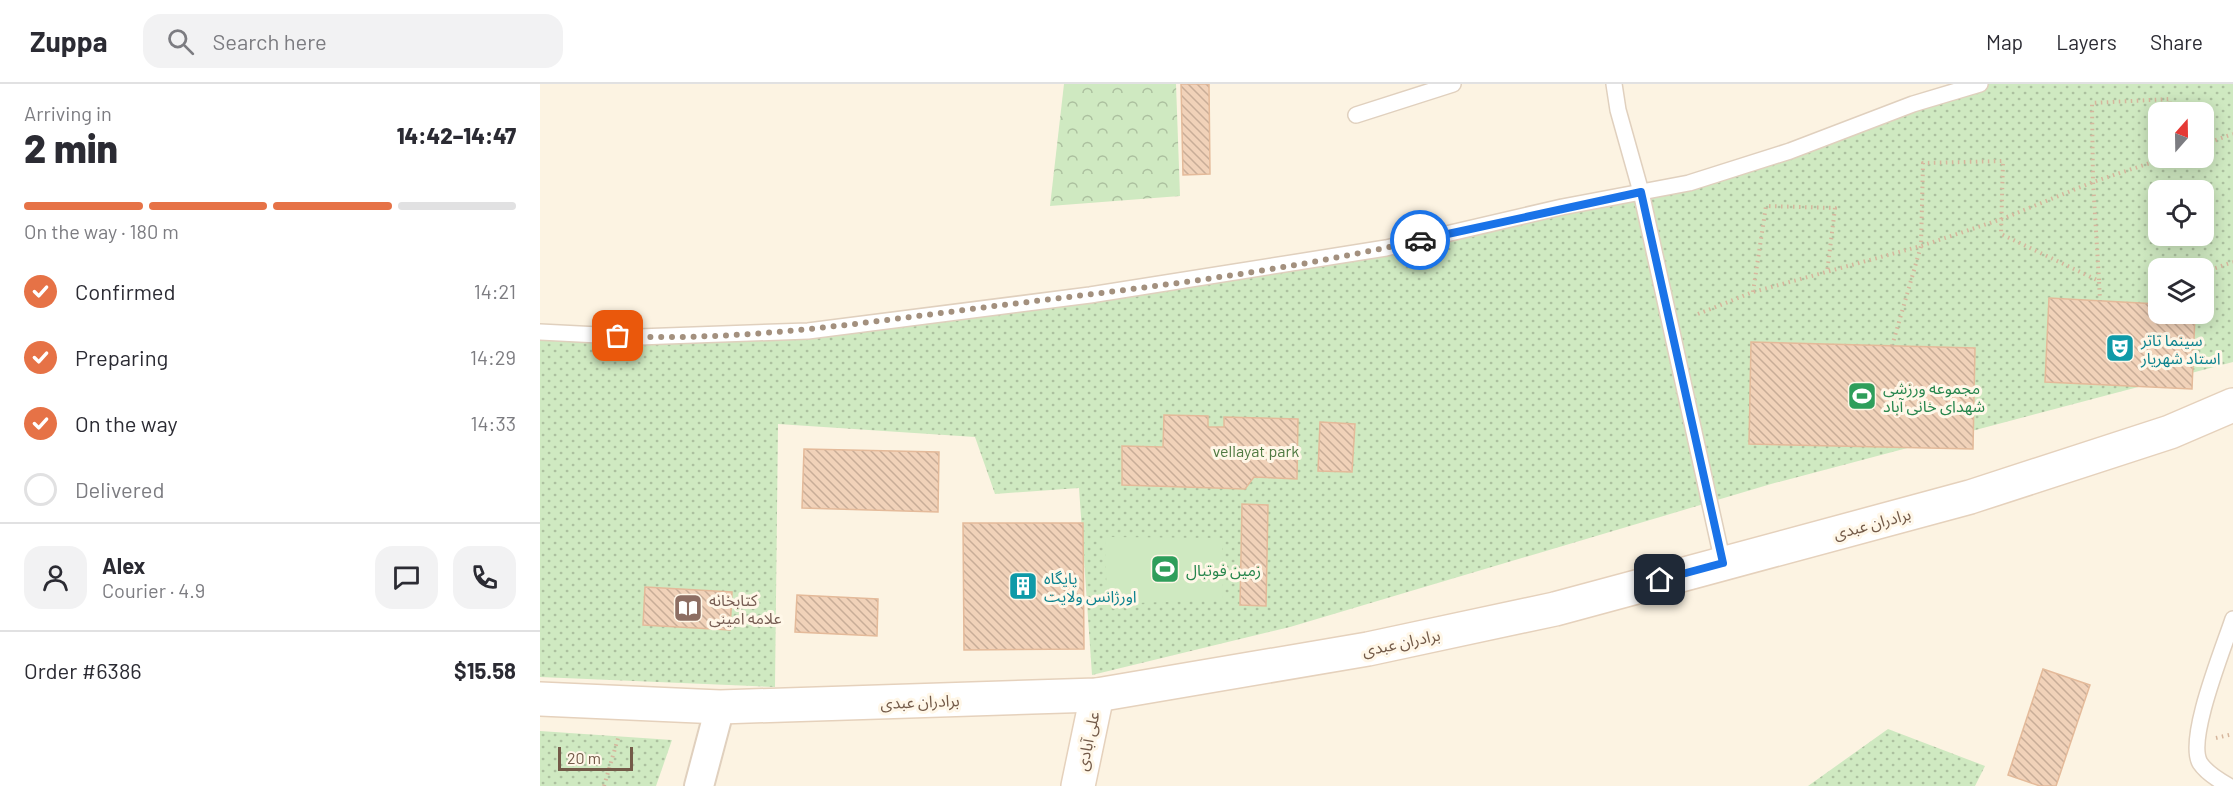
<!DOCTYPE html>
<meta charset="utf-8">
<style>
body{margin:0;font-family:Barlow,"Noto Sans Arabic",sans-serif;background:#f2f2f3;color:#2b2b33;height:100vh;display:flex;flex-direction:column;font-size:22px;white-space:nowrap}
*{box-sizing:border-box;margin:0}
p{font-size:20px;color:#7c7c81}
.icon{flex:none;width:33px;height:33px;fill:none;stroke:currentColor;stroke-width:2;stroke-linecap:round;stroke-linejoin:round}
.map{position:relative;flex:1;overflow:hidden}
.sheet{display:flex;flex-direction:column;background:#fff;width:540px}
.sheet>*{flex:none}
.needle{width:39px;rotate:20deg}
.controls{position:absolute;left:1608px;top:18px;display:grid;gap:12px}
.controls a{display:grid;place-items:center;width:66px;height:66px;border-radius:12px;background:#fff;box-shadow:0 3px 15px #0003;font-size:30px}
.scale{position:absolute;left:18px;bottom:15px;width:75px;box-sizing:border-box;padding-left:6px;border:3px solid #735a48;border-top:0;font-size:16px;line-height:21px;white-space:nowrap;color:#735a48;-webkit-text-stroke:4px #fff7e8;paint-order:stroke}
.pin{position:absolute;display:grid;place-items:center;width:51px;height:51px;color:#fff;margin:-26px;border-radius:12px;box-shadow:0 3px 9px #0006}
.courier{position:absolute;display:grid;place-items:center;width:60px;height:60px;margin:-30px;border:4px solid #1a73e8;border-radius:50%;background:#fff;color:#222;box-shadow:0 2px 8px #0007}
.summary em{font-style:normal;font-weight:800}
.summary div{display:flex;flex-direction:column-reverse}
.summary{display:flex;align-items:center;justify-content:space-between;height:102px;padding:0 24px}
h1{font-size:39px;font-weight:800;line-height:45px}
.bar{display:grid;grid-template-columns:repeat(4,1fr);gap:9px 6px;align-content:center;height:72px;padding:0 24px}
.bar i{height:8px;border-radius:4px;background:#e1e1e2}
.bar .selected{background:#e67246}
.bar p{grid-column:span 4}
.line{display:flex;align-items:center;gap:15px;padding:0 24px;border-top:2px solid #e1e1e2}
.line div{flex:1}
.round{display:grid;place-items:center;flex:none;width:63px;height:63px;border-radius:18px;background:#f2f2f3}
ol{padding:0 24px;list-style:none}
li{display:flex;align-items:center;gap:18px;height:66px}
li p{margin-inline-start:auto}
li .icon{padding:6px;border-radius:50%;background:#e67246;color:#fff;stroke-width:4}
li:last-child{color:#7c7c81}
li i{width:33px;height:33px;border:3px solid #e1e1e2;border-radius:50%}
header{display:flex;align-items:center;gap:36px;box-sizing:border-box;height:84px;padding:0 30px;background:#fff;border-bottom:2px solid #e1e1e2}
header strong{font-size:28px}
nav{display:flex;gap:33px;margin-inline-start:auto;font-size:21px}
.search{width:420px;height:54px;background:#f2f2f3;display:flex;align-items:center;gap:15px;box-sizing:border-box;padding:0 21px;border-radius:18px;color:#7c7c81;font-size:22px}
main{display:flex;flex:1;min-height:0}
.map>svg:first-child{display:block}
</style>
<header>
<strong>Zuppa</strong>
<div class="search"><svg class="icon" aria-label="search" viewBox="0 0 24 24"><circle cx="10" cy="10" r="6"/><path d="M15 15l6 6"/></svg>Search here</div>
<nav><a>Map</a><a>Layers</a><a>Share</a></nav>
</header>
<main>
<section class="sheet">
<div class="summary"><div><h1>2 min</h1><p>Arriving in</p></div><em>14:42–14:47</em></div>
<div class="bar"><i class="selected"></i><i class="selected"></i><i class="selected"></i><i></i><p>On the way · 180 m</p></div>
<ol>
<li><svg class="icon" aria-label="check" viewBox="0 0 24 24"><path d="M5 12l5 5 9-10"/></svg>Confirmed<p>14:21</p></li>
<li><svg class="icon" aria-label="check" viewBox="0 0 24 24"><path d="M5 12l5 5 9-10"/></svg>Preparing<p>14:29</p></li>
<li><svg class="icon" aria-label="check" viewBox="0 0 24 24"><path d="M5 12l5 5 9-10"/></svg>On the way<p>14:33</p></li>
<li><i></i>Delivered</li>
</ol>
<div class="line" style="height:108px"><a class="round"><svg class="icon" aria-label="person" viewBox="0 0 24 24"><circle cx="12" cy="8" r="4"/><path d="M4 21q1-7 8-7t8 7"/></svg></a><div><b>Alex</b><p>Courier · 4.9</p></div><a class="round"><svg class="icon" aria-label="chat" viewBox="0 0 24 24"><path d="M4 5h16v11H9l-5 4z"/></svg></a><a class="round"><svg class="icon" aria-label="phone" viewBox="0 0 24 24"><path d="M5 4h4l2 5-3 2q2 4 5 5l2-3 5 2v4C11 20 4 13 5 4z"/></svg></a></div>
<div class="line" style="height:78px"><div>Order #6386</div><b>$15.58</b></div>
</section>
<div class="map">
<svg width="1693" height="702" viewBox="0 0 1693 702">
<defs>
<pattern id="green-dots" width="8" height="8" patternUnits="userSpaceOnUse" patternTransform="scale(1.5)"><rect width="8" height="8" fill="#cfe9c1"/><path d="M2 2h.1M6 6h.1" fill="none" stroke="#acc09f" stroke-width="1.8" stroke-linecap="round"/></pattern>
<pattern id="forest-crowns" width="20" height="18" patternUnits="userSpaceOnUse" patternTransform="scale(1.5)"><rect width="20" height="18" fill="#cfe9c1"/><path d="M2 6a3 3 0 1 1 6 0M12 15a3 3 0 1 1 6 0" fill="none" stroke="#acc09f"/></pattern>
<pattern id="building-back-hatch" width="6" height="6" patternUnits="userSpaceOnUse" patternTransform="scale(1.5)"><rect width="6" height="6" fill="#f1d2b9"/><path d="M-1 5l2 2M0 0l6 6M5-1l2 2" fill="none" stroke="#c8ad98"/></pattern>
</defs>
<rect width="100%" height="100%" fill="#fcf3e2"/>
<g fill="url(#green-dots)" fill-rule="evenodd">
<path d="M1447,0H1693V278L1231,400L750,543L552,591L539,404L455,410L435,353L238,340L235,603L0,593V243L98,253L417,227L633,198L1149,99ZM1618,28H1664V74H1618ZM1618,106H1664V152H1618ZM1618,184H1664V230H1618Z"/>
<polygon points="1348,645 1445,682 1435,702 1268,702"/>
<polygon points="0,647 132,656 116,702 0,702"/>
</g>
<polygon fill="url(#forest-crowns)" points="524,0 636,0 640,112 510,122"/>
<polygon fill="#cfe9c1" points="565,453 682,454 683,516 567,520"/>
<g fill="url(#building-back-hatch)" stroke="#e4ba9a" stroke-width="1.5">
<polygon points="641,0 669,0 670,90 643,91"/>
<polygon points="1509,214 1618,220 1618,230 1655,230 1652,305 1505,298"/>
<polygon points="1211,258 1435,264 1433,365 1209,360"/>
<polygon points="624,331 668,332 668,343 684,343 684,333 758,335 757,395 714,393 705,405 582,401 582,362 623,363"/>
<polygon points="780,338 815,340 812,388 778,387"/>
<polygon points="264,365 399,368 398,428 262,424"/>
<polygon points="702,420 728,421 726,522 700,521"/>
<polygon points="423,439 543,439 544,565 424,566"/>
<polygon points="105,503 192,508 190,546 103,541"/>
<polygon points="257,511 338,515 337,552 255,548"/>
<polygon points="1503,585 1550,601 1516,702 1500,702 1468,691"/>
</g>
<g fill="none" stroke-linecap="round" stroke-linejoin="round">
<g stroke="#e0d0be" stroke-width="18">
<g id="service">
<polyline points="1074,0 1078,26 1101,108 1183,479"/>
<polyline points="816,31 913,0"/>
<polyline points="0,248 98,253 268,247 550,211 846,164 1022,123 1149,99 1250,67 1373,20 1440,0"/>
<path d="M1689,702C1680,697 1666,688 1660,679C1646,655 1684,563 1693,535"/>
</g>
</g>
<g stroke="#e0d0be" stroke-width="32">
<polyline id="minor" points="159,702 180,623"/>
</g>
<g stroke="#e5d1bc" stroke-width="36">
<g id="secondary">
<polyline points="0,615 180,623 557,611 828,565 1015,525 1430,413 1630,348 1693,321"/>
<polyline points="538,702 557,611"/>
</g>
</g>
<g stroke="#d6b69d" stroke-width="4" stroke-dasharray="1.5 4.5" stroke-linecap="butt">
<polyline points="1664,60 1693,50"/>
<polyline points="1664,188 1693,178"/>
<polyline points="1559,196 1553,98 1552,19 1630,15 1630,28"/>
<polyline points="1213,208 1226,122 1295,124 1287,189"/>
<polyline points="1158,230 1213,208 1381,162 1462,135 1553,98 1625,74"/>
<polyline points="1352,262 1381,162 1383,79 1463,77 1461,150 1559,197 1560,217"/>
<polyline points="1676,654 1693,650"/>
<polyline points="64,702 79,651"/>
</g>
<use href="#service" stroke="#fff" stroke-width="15"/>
<use href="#minor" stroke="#fff" stroke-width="28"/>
<use href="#secondary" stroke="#fff" stroke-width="33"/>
</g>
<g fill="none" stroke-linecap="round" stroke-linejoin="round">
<path stroke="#a3907e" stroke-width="6" stroke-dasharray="0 10.8" d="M78,252C207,258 335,237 463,221C602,204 743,188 880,156"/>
<polyline stroke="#1a73e8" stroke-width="8" points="880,156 1101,108 1183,479 1120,496"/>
</g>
<defs>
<g id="theatre-square" transform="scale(1.5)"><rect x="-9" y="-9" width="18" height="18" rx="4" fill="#0f9aa8" stroke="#fff7e8"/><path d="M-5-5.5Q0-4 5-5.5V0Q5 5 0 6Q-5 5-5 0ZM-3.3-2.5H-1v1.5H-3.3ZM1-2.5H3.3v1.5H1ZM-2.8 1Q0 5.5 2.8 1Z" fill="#fff"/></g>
<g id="stadium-square" transform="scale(1.5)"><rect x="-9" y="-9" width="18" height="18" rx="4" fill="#2e9e5b" stroke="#fff7e8"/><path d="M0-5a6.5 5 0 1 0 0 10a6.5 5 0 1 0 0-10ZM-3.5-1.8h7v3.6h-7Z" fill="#fff"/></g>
<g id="building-square" transform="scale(1.5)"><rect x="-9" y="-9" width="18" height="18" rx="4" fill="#0f9aa8" stroke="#fff7e8"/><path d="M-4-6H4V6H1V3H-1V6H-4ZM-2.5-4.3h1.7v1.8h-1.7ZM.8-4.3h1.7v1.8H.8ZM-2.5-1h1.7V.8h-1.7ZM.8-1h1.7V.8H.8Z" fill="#fff"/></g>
<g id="library-square" transform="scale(1.5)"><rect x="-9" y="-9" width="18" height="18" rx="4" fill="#8d6e63" stroke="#fff7e8"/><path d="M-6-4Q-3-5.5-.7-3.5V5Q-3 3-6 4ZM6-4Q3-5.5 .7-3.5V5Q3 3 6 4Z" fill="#fff"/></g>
</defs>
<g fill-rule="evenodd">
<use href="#theatre-square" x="1580" y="264"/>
<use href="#stadium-square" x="1322" y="312"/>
<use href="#stadium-square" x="625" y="485"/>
<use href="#building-square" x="483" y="502"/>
<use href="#library-square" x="148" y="524"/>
</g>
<g text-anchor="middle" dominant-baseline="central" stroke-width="6" stroke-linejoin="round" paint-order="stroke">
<g font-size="16" fill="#0d838f" stroke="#fff7e8" text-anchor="start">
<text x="1601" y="255">سینما تاتر<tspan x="1601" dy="18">استاد شهریار</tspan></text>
<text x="504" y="493">پایگاه<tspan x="504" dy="18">اورژانس ولایت</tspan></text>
</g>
<g font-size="16" fill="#27864d" stroke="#fff7e8" text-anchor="start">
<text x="1343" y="303">مجموعه ورزشی<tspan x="1343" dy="18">شهدای خانی آباد</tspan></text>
<text x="646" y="485">زمین فوتبال</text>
</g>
<g font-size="16" fill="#4e7941" stroke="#fff7e8">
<text x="716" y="366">vellayat park</text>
</g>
<g font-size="16" fill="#735a48" stroke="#fff7e8">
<text transform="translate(1332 439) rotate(-15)">برادران عبدی</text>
<text transform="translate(861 558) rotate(-12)">برادران عبدی</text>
<text transform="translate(380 617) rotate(-2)">برادران عبدی</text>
<text transform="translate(547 657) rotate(-78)">علی آبادی</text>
</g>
<g font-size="16" fill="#785e54" stroke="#fff7e8" text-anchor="start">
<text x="169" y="515">کتابخانه<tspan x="169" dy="18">علامه امینی</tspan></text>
</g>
</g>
</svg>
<div class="controls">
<a><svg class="needle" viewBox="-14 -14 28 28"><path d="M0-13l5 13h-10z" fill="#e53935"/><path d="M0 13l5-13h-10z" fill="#7c7c81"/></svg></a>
<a><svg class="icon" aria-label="locate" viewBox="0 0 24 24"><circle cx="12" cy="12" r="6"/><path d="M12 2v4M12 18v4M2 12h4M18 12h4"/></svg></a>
<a><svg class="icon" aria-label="layers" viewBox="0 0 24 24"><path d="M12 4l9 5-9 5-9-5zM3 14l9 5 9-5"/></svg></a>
</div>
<div class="scale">20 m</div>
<div class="pin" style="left:78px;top:252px;background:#ea580c"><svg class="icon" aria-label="bag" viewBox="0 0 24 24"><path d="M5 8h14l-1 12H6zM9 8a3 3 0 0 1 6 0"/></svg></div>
<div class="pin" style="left:1120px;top:496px;background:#1f2937"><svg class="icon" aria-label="home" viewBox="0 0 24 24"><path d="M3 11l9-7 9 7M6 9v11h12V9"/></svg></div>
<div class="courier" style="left:880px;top:156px"><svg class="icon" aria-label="car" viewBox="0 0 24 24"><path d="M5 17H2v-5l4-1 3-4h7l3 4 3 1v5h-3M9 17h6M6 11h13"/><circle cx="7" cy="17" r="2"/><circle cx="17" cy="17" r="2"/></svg></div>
</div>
</main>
